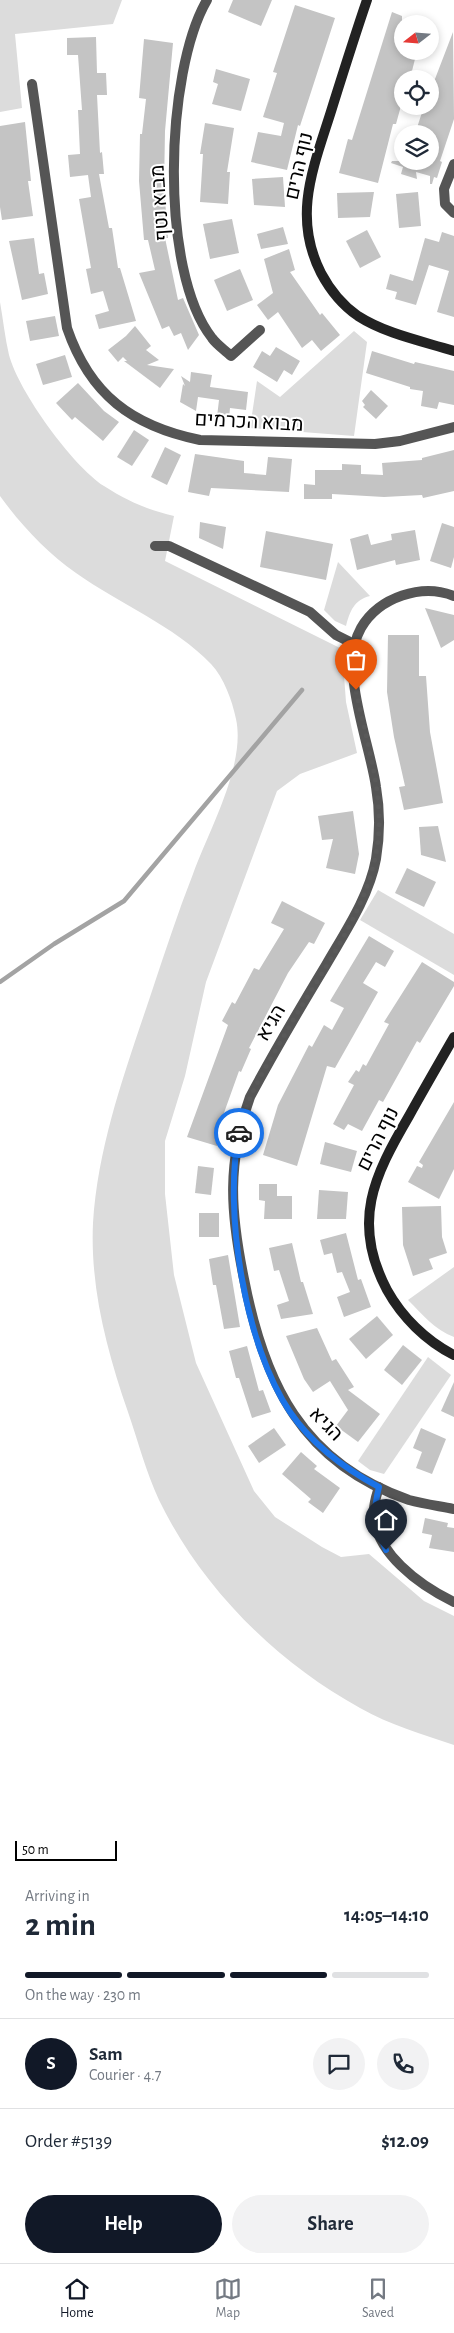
<!DOCTYPE html>
<meta charset="utf-8">
<style>
body{margin:0;font-family:"Alegreya Sans",Heebo,sans-serif;background:#f2f2f3;color:#1f2937;height:100vh;display:flex;flex-direction:column;font-size:19px;white-space:nowrap}
*{box-sizing:border-box;margin:0}
p{font-size:16px;color:#747a83}
.icon{flex:none;width:28px;height:28px;fill:none;stroke:currentColor;stroke-width:2;stroke-linecap:round;stroke-linejoin:round}
.map{position:relative;height:1873px;overflow:hidden}
.sheet{display:flex;flex-direction:column;background:#fff;flex:1}
.sheet>*{flex:none}
.needle{width:32px;rotate:253deg}
.buttons{position:absolute;left:394px;top:15px;display:grid;gap:10px}
.buttons a{display:grid;place-items:center;width:45px;height:45px;border-radius:50%;background:#fff;box-shadow:0 2px 8px #0003;font-size:25px}
.scale{position:absolute;left:15px;bottom:12px;width:102px;box-sizing:border-box;padding-left:5px;border:2px solid #000;border-top:0;font-size:14px;line-height:18px;white-space:nowrap;color:#000;-webkit-text-stroke:4px #fff;paint-order:stroke}
.pin{position:absolute;display:grid;place-items:center;width:42px;height:42px;color:#fff;margin:-51px -21px;border-radius:50% 50% 50% 0;rotate:-45deg;box-shadow:0 0 5px #0007}
.pin .icon{rotate:45deg}
.courier{position:absolute;display:grid;place-items:center;width:50px;height:50px;margin:-25px;border:4px solid #1a73e8;border-radius:50%;background:#fff;color:#222;box-shadow:0 1px 6px #0007}
.head em{font-style:normal;font-weight:600}
.head div{display:flex;flex-direction:column-reverse}
.head{display:flex;align-items:center;justify-content:space-between;height:85px;padding:0 25px}
h1{font-size:32px;font-weight:600;line-height:38px}
.bar{display:grid;grid-template-columns:repeat(4,1fr);gap:8px 5px;align-content:center;height:60px;padding:0 25px}
.bar i{height:6px;border-radius:4px;background:#e0e1e3}
.bar .current{background:#111827}
.bar p{grid-column:span 4}
.line{display:flex;align-items:center;gap:12px;padding:0 25px;border-top:1px solid #e0e1e3}
.line div{flex:1}
.round{display:grid;place-items:center;flex:none;width:52px;height:52px;border-radius:26px;background:#f2f2f3}
.primary-button{display:flex;gap:10px;margin-top:auto;padding:10px 25px}
.primary-button a{flex:1;height:58px;border-radius:30px;background:#111827;color:#fff;font-size:20px;font-weight:600;line-height:58px;text-align:center}
.primary-button a+a{background:#f2f2f3;color:#1f2937}
.tab-bar{display:flex;justify-content:space-around;align-items:center;height:70px;border-top:1px solid #e0e1e3;background:#fff;font-size:14px;color:#747a83}
.tab-bar a{display:grid;justify-items:center;gap:2px}
.tab-bar .current{color:#111827}
.map>svg:first-child{display:block}
</style>
<div class="map">
<svg width="454" height="1873" viewBox="0 0 454 1873">
<rect width="100%" height="100%" fill="#fff"/>
<g fill="#dcdcdc">
<polygon points="0,0 122,0 113,24 15,34 22,108 0,112"/>
<path d="M0,302C3,319 5,338 9,355C19,392 72,465 104,486C127,501 148,510 174,516L165,561L342,649L346,702L357,753L300,774L277,791L206,982L185,1076L165,1141V1194L174,1275L196,1363L254,1491L275,1517L322,1547L341,1557L369,1554L424,1601L454,1616V1745C422,1734 390,1725 360,1708C276,1662 201,1587 159,1500C146,1472 138,1441 128,1412C107,1351 90,1288 93,1223C98,1143 127,1066 152,991C165,952 178,912 193,874C209,830 246,765 236,719C232,700 224,678 211,664C175,626 118,603 76,573C47,553 21,525 0,496Z"/>
<polygon points="354,331 367,342 354,436 250,428 257,381 280,397"/>
<path d="M338,562L370,596C354,600 350,611 346,626L335,621L324,610Z"/>
<polygon points="378,890 454,934 454,975 360,920"/>
<path d="M454,1267V1337C435,1330 422,1314 408,1300Z"/>
<polygon points="428,1357 451,1375 384,1474 370,1470 358,1461"/>
</g>
<g fill="none" stroke-linecap="round" stroke-linejoin="round">
<polyline stroke="#a3a3a3" stroke-width="4.5" points="0,982 54,944 124,901 302,690"/>
</g>
<g fill="#c4c4c4">
<polygon points="233,0 272,0 261,26 228,12"/>
<polygon points="295,5 335,18 300,126 298,125 287,170 251,162 258,132 281,136 284,123 263,117 277,73 273,72"/>
<polygon points="392,12 402,16 402,51 417,51 410,79 402,79 402,102 396,124 393,124 378,183 339,173 348,139 352,140"/>
<polygon points="453,32 454,119 440,161 442,162 437,178 434,177 432,184 430,184 430,176 416,172 417,179 401,174 403,167 391,163 392,161 430,161 430,134 415,134 424,106 430,106 430,92"/>
<polygon points="96,37 97,73 106,73 107,95 97,95 100,153 102,152 104,174 99,174 109,228 112,228 118,268 120,268 136,321 99,329 95,315 109,311 103,291 91,294 86,269 91,268 79,199 91,197 88,175 70,177 68,155 80,154 78,110 82,110 78,55 67,55 67,38"/>
<polygon points="144,39 173,43 165,131 164,187 168,238 165,238 178,300 183,298 199,335 188,350 181,333 174,336 169,326 162,329 139,273 155,270 148,240 144,240 139,181 140,134 142,134 146,99 139,98"/>
<polygon points="216,69 250,79 241,111 212,104 218,84 213,82"/>
<polygon points="25,122 31,181 28,181 33,216 2,220 0,207 0,126"/>
<polygon points="205,123 234,128 227,172 230,172 228,204 200,202 203,154 200,154"/>
<polygon points="283,177 285,207 254,205 252,179"/>
<polygon points="374,192 370,217 338,218 337,193"/>
<polygon points="418,192 421,226 399,228 396,194"/>
<polygon points="232,219 239,253 210,259 203,224"/>
<polygon points="283,227 288,244 261,249 257,234"/>
<polygon points="367,230 381,257 360,268 346,241"/>
<polygon points="442,232 454,236 454,317 437,312 449,271 429,265 416,305 395,299 397,292 386,289 390,274 413,281 425,238 439,242"/>
<polygon points="34,238 39,274 44,273 48,294 22,300 9,241"/>
<polygon points="289,249 295,270 290,272 320,315 322,313 340,335 321,351 312,340 302,348 278,312 268,320 257,305 273,293 264,259"/>
<polygon points="240,269 253,300 227,311 214,280"/>
<polygon points="55,316 59,336 30,341 26,321"/>
<polygon points="135,326 151,346 146,350 159,360 147,365 174,369 160,388 124,361 127,361 123,357 118,362 108,350 126,336"/>
<polygon points="276,347 300,361 292,375 284,370 277,382 253,367 262,351 270,356"/>
<polygon points="372,351 414,364 415,362 454,371 454,405 439,402 437,409 421,406 423,391 410,389 410,387 366,373"/>
<polygon points="65,355 72,377 43,385 36,364"/>
<polygon points="191,372 212,375 210,387 248,392 246,410 230,408 229,418 217,417 219,400 198,397 196,411 180,402 183,384 185,386 181,376 190,382"/>
<polygon points="78,383 104,411 119,422 103,441 75,417 72,420 56,403"/>
<polygon points="371,390 388,406 376,419 363,407 365,405 362,401"/>
<polygon points="134,430 149,440 132,466 117,457"/>
<polygon points="165,447 181,455 167,485 151,477"/>
<polygon points="454,450 454,491 423,498 422,495 384,497 332,494 332,499 304,499 304,484 315,485 315,470 342,470 342,464 361,465 361,474 383,475 382,463 422,460 422,458"/>
<polygon points="195,454 244,461 244,473 266,475 268,457 292,459 289,492 211,488 209,496 188,492"/>
<polygon points="200,522 226,527 223,549 199,538"/>
<polygon points="442,523 454,527 454,557 451,568 430,561"/>
<polygon points="415,530 420,560 396,565 395,560 357,570 350,539 368,534 371,545 392,540 391,534"/>
<polygon points="266,531 333,544 326,580 260,567"/>
<polygon points="425,608 454,615 454,640 441,648"/>
<polygon points="388,635 419,635 419,676 426,676 430,732 443,803 404,810 399,787 405,786 394,737 387,692"/>
<polygon points="353,811 359,854 355,874 326,868 333,839 322,840 318,816"/>
<polygon points="438,826 446,862 421,855 419,827"/>
<polygon points="407,868 436,882 424,907 395,893"/>
<polygon points="282,901 325,923 314,944 309,942 288,973 249,1048 251,1049 241,1072 239,1071 220,1124 223,1125 217,1146 187,1137 228,1025 222,1021 232,1002 235,1004 254,968 259,970 284,929 271,923"/>
<polygon points="369,936 394,951 385,967 376,962 363,983 378,992 335,1068 327,1066 297,1166 263,1155 278,1105 309,1045 312,1047 324,1025 332,1030 344,1008 330,1001"/>
<polygon points="422,962 454,982 454,986 420,1043 417,1041 383,1102 379,1100 362,1131 348,1124 344,1130 333,1124 354,1085 348,1082 356,1070 359,1072 363,1064 366,1066 389,1024 384,1022"/>
<polygon points="454,1102 454,1169 439,1199 408,1182 417,1166 422,1168 423,1165 419,1162"/>
<polygon points="325,1142 357,1151 351,1172 320,1164"/>
<polygon points="198,1166 214,1168 211,1195 195,1193"/>
<polygon points="259,1184 277,1184 277,1196 292,1196 292,1219 264,1219 265,1201 259,1200"/>
<polygon points="319,1190 348,1192 346,1219 317,1219"/>
<polygon points="441,1206 442,1237 447,1253 429,1259 433,1269 413,1276 403,1245 402,1207"/>
<rect x="199" y="1213" width="20" height="24"/>
<polygon points="346,1233 358,1280 361,1279 371,1307 344,1317 337,1297 350,1292 342,1272 337,1273 332,1253 324,1255 320,1240"/>
<polygon points="292,1243 301,1282 303,1282 313,1314 281,1319 277,1305 289,1301 279,1270 274,1271 269,1248"/>
<polygon points="228,1255 240,1327 224,1329 216,1285 213,1285 209,1259"/>
<polygon points="377,1316 393,1335 366,1359 349,1339"/>
<polygon points="317,1328 332,1361 336,1359 354,1387 348,1390 380,1414 358,1442 336,1426 348,1410 330,1381 313,1392 304,1379 286,1336"/>
<polygon points="403,1345 422,1360 402,1385 384,1370"/>
<polygon points="247,1346 259,1391 263,1390 271,1412 252,1418 239,1378 236,1378 229,1351"/>
<polygon points="454,1382 454,1417 441,1411"/>
<polygon points="274,1428 286,1445 259,1463 248,1446"/>
<polygon points="421,1428 446,1439 432,1474 416,1468 422,1452 413,1448"/>
<polygon points="301,1452 317,1466 314,1469 340,1488 323,1513 308,1502 311,1499 282,1474"/>
<polygon points="425,1518 448,1523 447,1527 454,1528 454,1552 429,1548 432,1535 422,1533"/>
</g>
<g fill="none" stroke-linecap="round" stroke-linejoin="round">
<g stroke="#555" stroke-width="10">
<path d="M207,0C165,72 159,271 212,338C217,345 225,350 231,356L260,330"/>
<path d="M32,84L67,328C90,395 132,426 200,440L375,444L400,441L454,427"/>
<polyline points="454,164 444,189 445,204 454,213"/>
<polyline points="155,546 169,546 310,612 336,635 354,644"/>
<path d="M454,596C422,583 379,597 361,628C338,668 370,743 376,787C380,810 380,835 376,859C369,897 345,932 326,965C300,1008 274,1052 250,1097C227,1163 230,1211 244,1279C264,1383 302,1463 409,1500C424,1504 439,1506 454,1509"/>
<path d="M379,1487C377,1494 374,1502 374,1510C372,1552 421,1586 454,1602"/>
</g>
<g stroke="#222" stroke-width="10">
<path d="M367,0C355,35 344,70 333,105C315,164 291,214 321,273C330,290 342,305 358,316C386,334 422,341 454,351"/>
<path d="M454,1037C439,1063 424,1089 409,1116C374,1176 351,1222 387,1290C402,1317 426,1341 454,1355"/>
</g>
</g>
<g fill="none" stroke-linecap="round" stroke-linejoin="round">
<path stroke="#595959" stroke-width="5" stroke-dasharray="0 9" d="M239,1133C246,1095 270,1061 289,1027C327,962 383,892 379,813C377,772 364,730 356,690"/>
<path stroke="#1a73e8" stroke-width="6" d="M239,1133C223,1211 245,1346 290,1412C312,1444 345,1469 379,1487C372,1515 374,1523 386,1550"/>
</g>
<g text-anchor="middle" dominant-baseline="central" stroke-width="4" stroke-linejoin="round" paint-order="stroke">
<g font-size="20" fill="#000" stroke="#fff">
<text transform="translate(299 166) rotate(-77)">נוף הרים</text>
<text transform="translate(160 203) rotate(-94)">מבוא נטף</text>
<text transform="translate(249 422) rotate(3)">מבוא הכרמים</text>
<text transform="translate(271 1023) rotate(-60)">הגיא</text>
<text transform="translate(378 1139) rotate(-63)">נוף הרים</text>
<text transform="translate(326 1424) rotate(46)">הגיא</text>
</g>
</g>
</svg>
<div class="buttons">
<a><svg class="needle" viewBox="-14 -14 28 28"><path d="M0-13l5 13h-10z" fill="#e53935"/><path d="M0 13l5-13h-10z" fill="#747a83"/></svg></a>
<a><svg class="icon" aria-label="locate" viewBox="0 0 24 24"><circle cx="12" cy="12" r="6"/><path d="M12 2v4M12 18v4M2 12h4M18 12h4"/></svg></a>
<a><svg class="icon" aria-label="layers" viewBox="0 0 24 24"><path d="M12 4l9 5-9 5-9-5zM3 14l9 5 9-5"/></svg></a>
</div>
<div class="scale">50 m</div>
<div class="pin" style="left:356px;top:690px;background:#ea580c"><svg class="icon" aria-label="bag" viewBox="0 0 24 24"><path d="M5 8h14l-1 12H6zM9 8a3 3 0 0 1 6 0"/></svg></div>
<div class="pin" style="left:386px;top:1550px;background:#1f2937"><svg class="icon" aria-label="home" viewBox="0 0 24 24"><path d="M3 11l9-7 9 7M6 9v11h12V9"/></svg></div>
<div class="courier" style="left:239px;top:1133px"><svg class="icon" aria-label="car" viewBox="0 0 24 24"><path d="M5 17H2v-5l4-1 3-4h7l3 4 3 1v5h-3M9 17h6M6 11h13"/><circle cx="7" cy="17" r="2"/><circle cx="17" cy="17" r="2"/></svg></div>
</div>
<section class="sheet">
<div class="head"><div><h1>2 min</h1><p>Arriving in</p></div><em>14:05–14:10</em></div>
<div class="bar"><i class="current"></i><i class="current"></i><i class="current"></i><i></i><p>On the way · 230 m</p></div>
<div class="line" style="height:90px"><b class="round" style="background:#111827;color:#fff">S</b><div><b>Sam</b><p>Courier · 4.7</p></div><a class="round"><svg class="icon" aria-label="chat" viewBox="0 0 24 24"><path d="M4 5h16v11H9l-5 4z"/></svg></a><a class="round"><svg class="icon" aria-label="phone" viewBox="0 0 24 24"><path d="M5 4h4l2 5-3 2q2 4 5 5l2-3 5 2v4C11 20 4 13 5 4z"/></svg></a></div>
<div class="line" style="height:65px"><div>Order #5139</div><b>$12.09</b></div>
<div class="primary-button"><a>Help</a><a>Share</a></div>
</section>
<nav class="tab-bar">
<a class="current"><svg class="icon" aria-label="home" viewBox="0 0 24 24"><path d="M3 11l9-7 9 7M6 9v11h12V9"/></svg>Home</a>
<a><svg class="icon" aria-label="map" viewBox="0 0 24 24"><path d="M3 6l6-2 6 2 6-2v14l-6 2-6-2-6 2zM9 4v14M15 6v14"/></svg>Map</a>
<a><svg class="icon" aria-label="saved" viewBox="0 0 24 24"><path d="M7 4h10v16l-5-4-5 4z"/></svg>Saved</a>
</nav>
